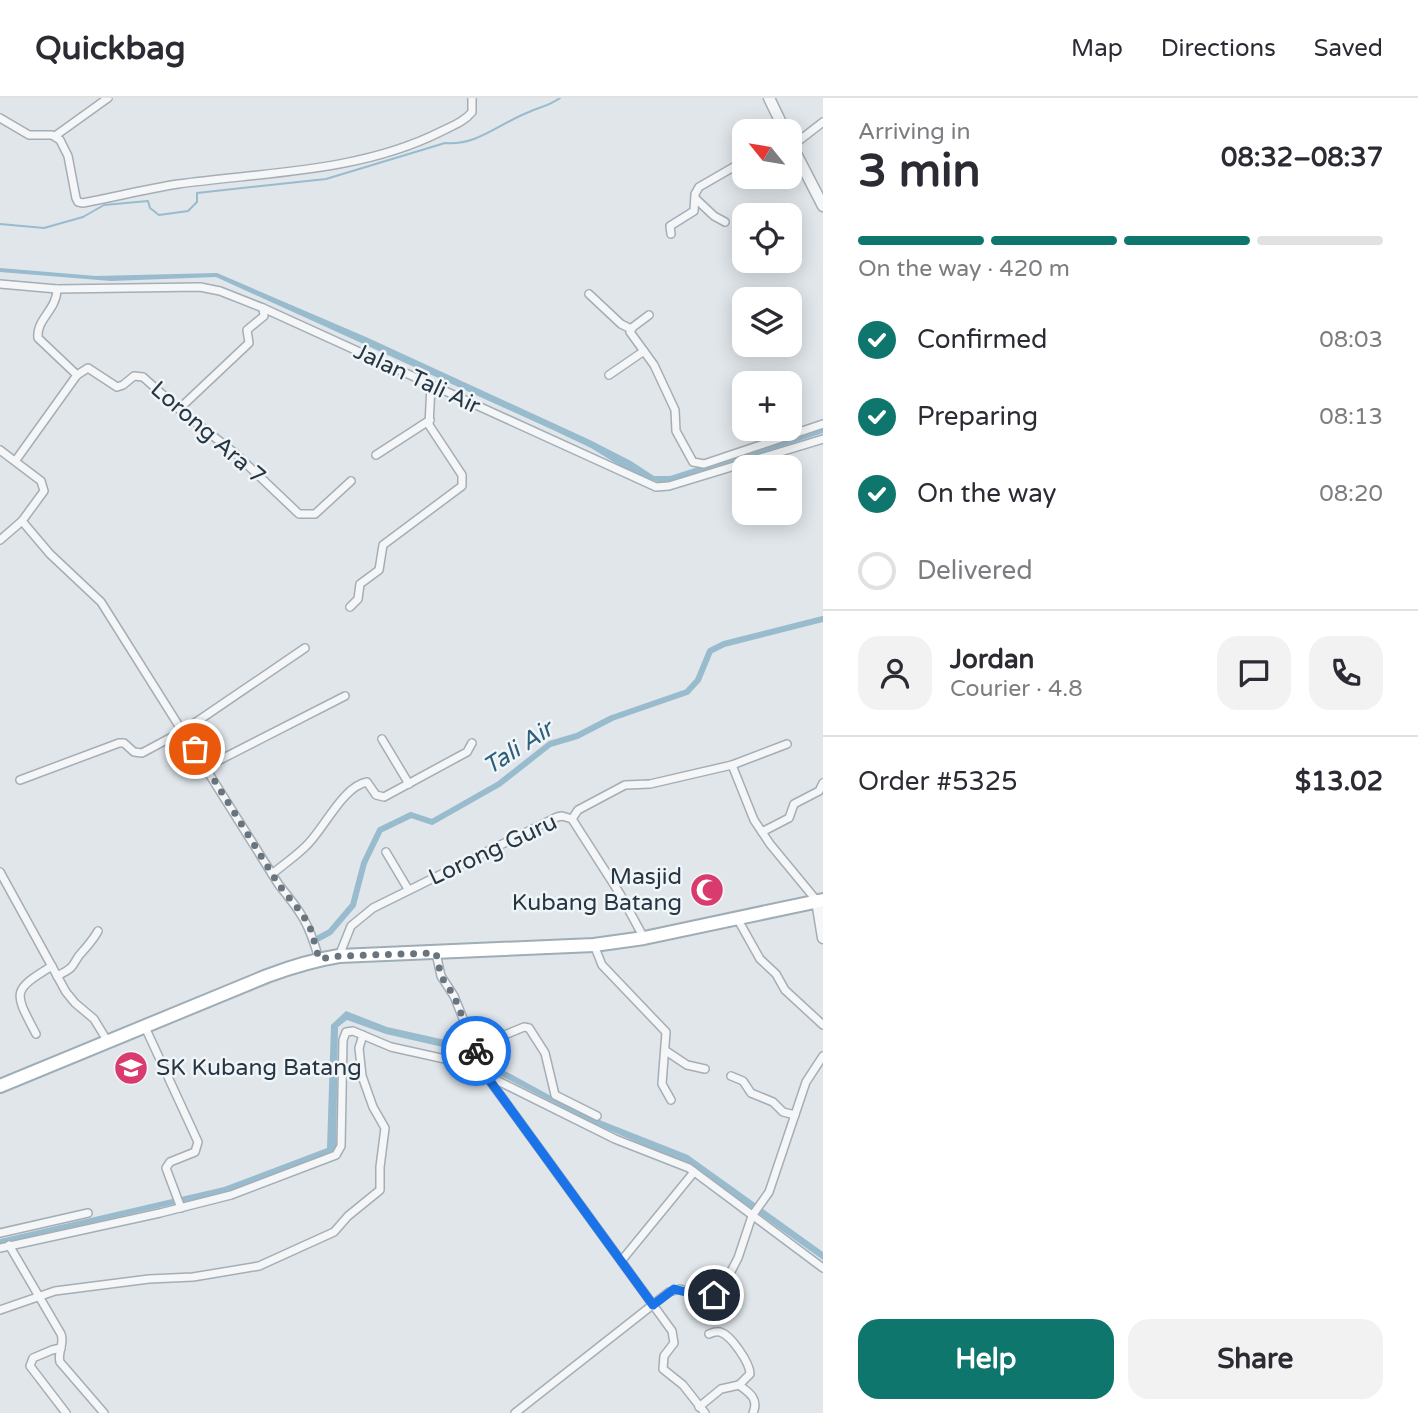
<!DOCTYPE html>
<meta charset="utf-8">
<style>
body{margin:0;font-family:"Varela Round",sans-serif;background:#f2f2f3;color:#2b2b33;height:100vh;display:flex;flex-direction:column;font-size:26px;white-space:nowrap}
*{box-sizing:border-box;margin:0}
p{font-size:23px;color:#7c7c81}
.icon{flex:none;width:38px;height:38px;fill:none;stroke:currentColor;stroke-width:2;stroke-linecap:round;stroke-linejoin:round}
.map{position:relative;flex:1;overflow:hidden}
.sheet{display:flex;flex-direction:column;background:#fff;width:595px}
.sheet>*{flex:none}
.needle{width:46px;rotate:300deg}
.controls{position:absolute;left:732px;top:21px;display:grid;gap:14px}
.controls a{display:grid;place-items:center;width:70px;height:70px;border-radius:14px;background:#fff;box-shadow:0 4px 18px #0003;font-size:35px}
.pin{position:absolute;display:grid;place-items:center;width:60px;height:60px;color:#fff;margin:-30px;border:4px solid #fff;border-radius:50%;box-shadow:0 2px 7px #0007}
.courier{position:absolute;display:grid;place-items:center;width:70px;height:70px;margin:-35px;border:5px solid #1a73e8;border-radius:50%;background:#fff;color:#222;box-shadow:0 2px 9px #0007}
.overview em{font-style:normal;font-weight:700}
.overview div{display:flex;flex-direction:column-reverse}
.overview{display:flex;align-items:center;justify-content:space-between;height:119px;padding:0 35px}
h1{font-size:46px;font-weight:700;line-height:52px}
.bar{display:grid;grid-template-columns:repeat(4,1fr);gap:10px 7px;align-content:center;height:84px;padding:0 35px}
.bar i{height:9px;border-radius:5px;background:#e1e1e2}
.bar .selected{background:#0f766e}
.bar p{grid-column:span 4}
.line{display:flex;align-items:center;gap:18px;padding:0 35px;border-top:2px solid #e1e1e2}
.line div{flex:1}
.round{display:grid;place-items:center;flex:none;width:74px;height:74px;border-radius:21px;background:#f2f2f3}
ol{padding:0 35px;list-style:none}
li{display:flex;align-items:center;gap:21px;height:77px}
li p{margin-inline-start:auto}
li .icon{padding:7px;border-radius:50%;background:#0f766e;color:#fff;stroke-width:4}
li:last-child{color:#7c7c81}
li i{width:38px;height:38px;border:4px solid #e1e1e2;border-radius:50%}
.cta{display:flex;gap:14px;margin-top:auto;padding:14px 35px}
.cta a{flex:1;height:80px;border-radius:21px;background:#0f766e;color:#fff;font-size:28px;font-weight:700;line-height:80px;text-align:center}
.cta a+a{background:#f2f2f3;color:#2b2b33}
header{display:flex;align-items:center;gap:42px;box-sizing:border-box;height:98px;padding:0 35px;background:#fff;border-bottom:2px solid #e1e1e2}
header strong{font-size:33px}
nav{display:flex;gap:38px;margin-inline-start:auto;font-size:24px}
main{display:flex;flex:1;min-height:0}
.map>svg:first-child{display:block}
</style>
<header>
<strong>Quickbag</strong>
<nav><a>Map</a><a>Directions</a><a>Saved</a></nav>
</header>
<main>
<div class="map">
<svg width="823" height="1315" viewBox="0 0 823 1315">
<rect width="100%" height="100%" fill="#e0e6ea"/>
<g fill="#98bbcd">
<polygon points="0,170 96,178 217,175 366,239 590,342 631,363 654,378 670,378 823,329 823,335 693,378 661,385 633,376 591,350 553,332 216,179 111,183 0,174"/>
<polygon points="346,913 387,929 450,943 551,998 602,1023 688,1057 823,1154 823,1162 690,1067 592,1025 447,950 386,936 347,922 338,929 336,1054 233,1093 0,1146 0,1141 224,1089 327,1050 331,927"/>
</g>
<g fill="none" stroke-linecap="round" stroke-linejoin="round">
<path stroke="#98bbcd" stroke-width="2" d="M0,126L44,130L83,119L104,107L148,103L150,110L159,117L188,113L197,104V95L326,81L445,45C477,48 500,25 529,14C540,9 549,8 560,0"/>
<polyline stroke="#98bbcd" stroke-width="6" points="319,840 330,834 353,807 364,765 380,732 411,717 432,724 499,686 550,646 577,638 612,620 687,594 698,582 710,553 724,546 823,521"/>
<g stroke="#a5aeb5" stroke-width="10">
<g id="minor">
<path d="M0,20L29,37H52L60,42L68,58L76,100L78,104L83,105C115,99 146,91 178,86C266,74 360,74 440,34C452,28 464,24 472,14V0"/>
<polyline points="55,38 108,0"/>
<polyline points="792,48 823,24"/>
<polyline points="696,101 714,118 725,124"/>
<polyline points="671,136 670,128 694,113 695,96 699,89 744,63"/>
<polyline points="0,186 57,191 200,189 220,193 263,210 656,389 669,388 823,341"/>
<path d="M57,191C57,212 36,221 38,240L77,277"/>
<polyline points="589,196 621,226 631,231"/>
<polyline points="649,217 633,229 630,234 654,267 675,312 676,333 693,364 704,366 823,326"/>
<polyline points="609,277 644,253"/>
<polyline points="179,311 249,245 247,232 264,218 263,210"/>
<polyline points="0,352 41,383 44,393 22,423 0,442"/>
<polyline points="376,357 430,322"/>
<polyline points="16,362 77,277 88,270 117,289 123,287 134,278 143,279 179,311 237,357 299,416 315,416 351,383"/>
<path d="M22,423L50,456L101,504L279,787C302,815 309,826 319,861"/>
<polyline points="350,509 358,501 360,486 379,472 383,447 462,388 462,377 429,327 431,288"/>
<polyline points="382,641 409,686"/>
<polyline points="732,667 754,722 770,746 817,803"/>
<polyline points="206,669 345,598"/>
<polyline points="20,682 119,645 124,645 134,654 142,655 183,633 305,550"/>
<polyline points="572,721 578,712 625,687 650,686 732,667 787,646"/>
<polyline points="572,721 620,796 644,840"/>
<polyline points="762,734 789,720 794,706 819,693 823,685"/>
<polyline points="386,754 408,791"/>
<polyline points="0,774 66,894 75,905 94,921 108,944"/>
<path d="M272,776C283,767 296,758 306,748C324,731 343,688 367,684L376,697L384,699L467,654L472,645"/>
<polyline points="737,820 760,861 776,876 785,892 823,927"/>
<polyline points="594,847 602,867 666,934 662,986 671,1002"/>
<polyline points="436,855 441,878 454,898 476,953 475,972"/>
<polyline points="339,858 351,828 373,810 557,719 562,718 572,721"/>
<path d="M57,878C80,867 70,866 83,853C89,846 93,842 98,833"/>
<polyline points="145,929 198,1044 195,1054 170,1064 166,1070 181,1110"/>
<path d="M36,936C14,894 11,893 52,868"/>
<polyline points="473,945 489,940 495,941 524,929 529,930 545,955 555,997 597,1018"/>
<polyline points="666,953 687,967 705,971"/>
<polyline points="488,978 615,1041 689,1070 823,1170"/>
<polyline points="731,978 743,983 751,995 773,1004 783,1014 795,1017"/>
<polyline points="0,1135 88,1115"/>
<path d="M9,1147L61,1236C65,1246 57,1254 60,1264L104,1315"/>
<polyline points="0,1150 160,1115 231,1097 336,1057 341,1048 343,942 346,934 353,933 391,949 445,961 485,976 672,1233 674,1245 664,1258 663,1271 683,1287 705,1315"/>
<polyline points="622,1162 694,1074"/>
<polyline points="0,1212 55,1193 149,1181 193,1179 259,1168 334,1134 348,1118 380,1092 380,1069 385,1030 373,1009 362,978 359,950 363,937"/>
<path d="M709,1236C714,1234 715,1233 720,1234C731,1237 750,1265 750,1276L739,1287"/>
<polyline points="61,1250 52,1252 33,1260 30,1268 66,1315"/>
<path d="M699,1309L721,1291L739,1287C750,1295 759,1301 753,1315"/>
<polyline points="515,1315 669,1194 680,1191 708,1199 714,1197 725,1185 738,1160 752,1118 769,1094 806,984 823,958"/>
</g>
</g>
<g stroke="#a5aeb5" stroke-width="13">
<g id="tertiary">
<polyline points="769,0 785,33"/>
<polyline points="789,42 823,108"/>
<polyline points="817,803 823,840"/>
</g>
</g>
<g stroke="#9fadb7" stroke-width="16">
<path id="primary" d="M0,988L267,878C291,869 314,862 339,858L594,847L644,840L823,802"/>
</g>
<use href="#minor" stroke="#f4f6f8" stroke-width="7"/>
<use href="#tertiary" stroke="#f4f6f8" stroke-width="10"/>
<use href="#primary" stroke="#fff" stroke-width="12"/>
</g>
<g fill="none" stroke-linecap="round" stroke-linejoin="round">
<polyline stroke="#68747e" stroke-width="7" stroke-dasharray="0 12.6" points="195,651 279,787 303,817 311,832 319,861 339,858 436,855 441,878 454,898 476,953"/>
<polyline stroke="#1a73e8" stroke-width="9" points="476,953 475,972 485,976 653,1207 674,1191 705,1199 714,1197"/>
</g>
<defs>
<g id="mosque-disc" transform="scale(1.75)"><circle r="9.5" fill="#da3b6e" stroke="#f0f5f8"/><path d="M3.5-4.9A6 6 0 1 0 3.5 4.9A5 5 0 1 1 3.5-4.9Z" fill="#fff"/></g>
<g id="school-disc" transform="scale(1.75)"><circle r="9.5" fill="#da3b6e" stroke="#f0f5f8"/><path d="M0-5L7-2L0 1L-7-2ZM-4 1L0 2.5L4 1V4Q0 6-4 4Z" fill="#fff"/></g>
</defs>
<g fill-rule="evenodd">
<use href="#mosque-disc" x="707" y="792"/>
<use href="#school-disc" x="131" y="970"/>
</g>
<g text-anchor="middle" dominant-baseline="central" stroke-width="5" stroke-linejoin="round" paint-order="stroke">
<g font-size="23" fill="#273644" stroke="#f0f5f8">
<text transform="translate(417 281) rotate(25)">Jalan Tali Air</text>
<text transform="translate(208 335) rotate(41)">Lorong Ara 7</text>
<text transform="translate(493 752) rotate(-25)">Lorong Guru</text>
</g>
<g font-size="23" fill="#273644" stroke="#f0f5f8" text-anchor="end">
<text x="682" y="779">Masjid<tspan x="682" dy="26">Kubang Batang</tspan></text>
<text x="156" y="970" text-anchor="start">SK Kubang Batang</text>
</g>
<g font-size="24" font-style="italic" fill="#2e5e7b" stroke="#f0f5f8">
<text transform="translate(518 650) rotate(-33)">Tali Air</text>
</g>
</g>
</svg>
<div class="controls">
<a><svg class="needle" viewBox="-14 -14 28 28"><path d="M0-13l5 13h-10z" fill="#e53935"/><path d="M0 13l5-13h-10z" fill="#7c7c81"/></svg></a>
<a><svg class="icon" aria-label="locate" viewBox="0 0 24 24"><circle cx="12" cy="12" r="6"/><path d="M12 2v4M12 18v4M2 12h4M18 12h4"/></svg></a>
<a><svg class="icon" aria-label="layers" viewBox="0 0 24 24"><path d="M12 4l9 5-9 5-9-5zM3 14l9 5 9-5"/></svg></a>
<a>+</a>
<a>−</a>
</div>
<div class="pin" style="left:195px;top:651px;background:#ea580c"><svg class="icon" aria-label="bag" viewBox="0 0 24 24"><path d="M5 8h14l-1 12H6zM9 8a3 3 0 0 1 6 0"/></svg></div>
<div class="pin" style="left:714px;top:1197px;background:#1f2937"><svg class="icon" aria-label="home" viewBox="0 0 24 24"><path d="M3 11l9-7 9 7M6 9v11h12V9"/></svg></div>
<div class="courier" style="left:476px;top:953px"><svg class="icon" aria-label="bike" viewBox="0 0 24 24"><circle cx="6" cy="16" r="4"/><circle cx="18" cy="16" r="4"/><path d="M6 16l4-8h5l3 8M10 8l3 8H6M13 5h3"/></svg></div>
</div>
<section class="sheet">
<div class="overview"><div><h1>3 min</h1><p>Arriving in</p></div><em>08:32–08:37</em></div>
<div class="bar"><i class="selected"></i><i class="selected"></i><i class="selected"></i><i></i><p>On the way · 420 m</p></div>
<ol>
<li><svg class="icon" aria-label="check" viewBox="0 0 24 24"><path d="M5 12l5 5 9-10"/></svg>Confirmed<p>08:03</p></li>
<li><svg class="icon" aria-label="check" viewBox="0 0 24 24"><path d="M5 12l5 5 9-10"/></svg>Preparing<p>08:13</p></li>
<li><svg class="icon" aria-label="check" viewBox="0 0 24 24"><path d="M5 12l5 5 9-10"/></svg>On the way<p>08:20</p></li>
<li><i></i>Delivered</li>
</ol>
<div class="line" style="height:126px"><a class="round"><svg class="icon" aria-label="person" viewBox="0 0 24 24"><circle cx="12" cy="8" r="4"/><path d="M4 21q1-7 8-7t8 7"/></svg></a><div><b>Jordan</b><p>Courier · 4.8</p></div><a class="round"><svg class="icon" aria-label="chat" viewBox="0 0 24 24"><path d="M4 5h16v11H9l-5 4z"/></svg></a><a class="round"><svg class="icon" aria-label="phone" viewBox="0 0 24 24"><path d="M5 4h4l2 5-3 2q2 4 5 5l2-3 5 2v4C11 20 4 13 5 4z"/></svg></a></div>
<div class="line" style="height:91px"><div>Order #5325</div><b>$13.02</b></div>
<div class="cta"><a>Help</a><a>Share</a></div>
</section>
</main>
